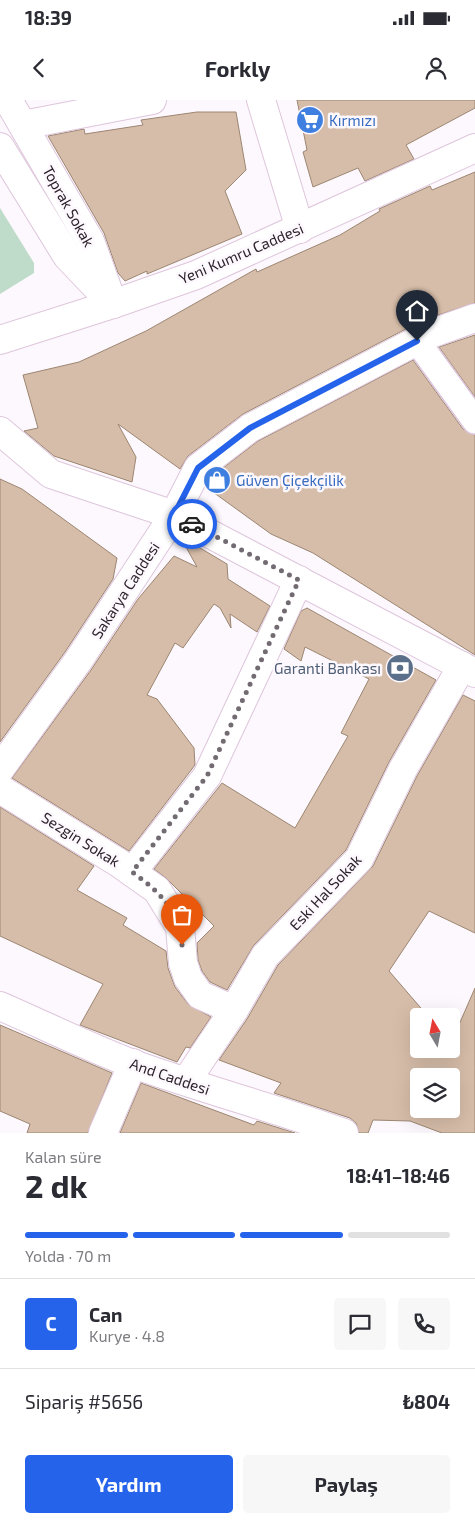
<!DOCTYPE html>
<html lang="tr">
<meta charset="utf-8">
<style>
body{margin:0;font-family:"Exo 2",sans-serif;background:#f7f7f7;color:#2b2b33;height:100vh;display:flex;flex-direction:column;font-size:19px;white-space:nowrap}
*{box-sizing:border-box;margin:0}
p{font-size:16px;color:#7c7c81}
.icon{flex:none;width:28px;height:28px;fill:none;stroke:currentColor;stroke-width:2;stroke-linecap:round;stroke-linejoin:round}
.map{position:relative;height:1033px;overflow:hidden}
.details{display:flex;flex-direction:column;background:#fff;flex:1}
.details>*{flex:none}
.needle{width:32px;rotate:350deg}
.buttons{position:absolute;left:410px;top:908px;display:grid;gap:10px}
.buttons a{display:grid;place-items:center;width:50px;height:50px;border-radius:5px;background:#fff;box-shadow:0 5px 20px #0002;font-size:25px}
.pin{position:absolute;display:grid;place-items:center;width:42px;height:42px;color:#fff;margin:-51px -21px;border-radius:50% 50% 50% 0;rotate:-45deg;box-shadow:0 0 5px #0007}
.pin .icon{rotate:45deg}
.courier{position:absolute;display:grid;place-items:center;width:50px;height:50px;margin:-25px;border:4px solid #2563eb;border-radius:50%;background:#fff;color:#222;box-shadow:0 1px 6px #0007}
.head em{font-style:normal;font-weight:700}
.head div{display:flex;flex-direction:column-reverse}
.head{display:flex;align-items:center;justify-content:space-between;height:85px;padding:0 25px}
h1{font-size:32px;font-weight:700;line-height:38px}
.bar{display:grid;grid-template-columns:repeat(4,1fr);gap:8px 5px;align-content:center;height:60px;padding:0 25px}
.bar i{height:6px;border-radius:4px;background:#e1e1e2}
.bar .on{background:#2563eb}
.bar p{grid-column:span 4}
.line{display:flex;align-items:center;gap:12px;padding:0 25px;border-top:1px solid #e1e1e2}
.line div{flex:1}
.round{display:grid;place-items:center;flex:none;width:52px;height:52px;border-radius:5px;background:#f7f7f7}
.action{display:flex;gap:10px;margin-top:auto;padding:10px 25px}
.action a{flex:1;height:58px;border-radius:5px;background:#2563eb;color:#fff;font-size:20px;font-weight:700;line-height:58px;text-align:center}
.action a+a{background:#f7f7f7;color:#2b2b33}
.status{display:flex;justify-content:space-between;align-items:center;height:35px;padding:0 25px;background:#fff;direction:ltr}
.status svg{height:14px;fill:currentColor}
header{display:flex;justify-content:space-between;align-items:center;height:65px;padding:0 25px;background:#fff;font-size:22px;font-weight:700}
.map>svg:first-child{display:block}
</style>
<div class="status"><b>18:39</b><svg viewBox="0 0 49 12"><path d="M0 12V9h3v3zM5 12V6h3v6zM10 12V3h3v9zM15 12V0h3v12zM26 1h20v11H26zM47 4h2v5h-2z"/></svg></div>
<header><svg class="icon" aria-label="back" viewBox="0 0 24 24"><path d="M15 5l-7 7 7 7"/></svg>Forkly<svg class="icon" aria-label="person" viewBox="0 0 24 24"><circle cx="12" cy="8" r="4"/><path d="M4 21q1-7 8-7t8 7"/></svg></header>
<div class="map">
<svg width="475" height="1033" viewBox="0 0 475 1033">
<rect width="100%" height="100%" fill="#fdf8fd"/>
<polygon fill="#bfdbca" points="0,108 34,163 34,173 0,194"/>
<g fill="#d6bda9" stroke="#9c8672" fill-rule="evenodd">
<polygon points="297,0 475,0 475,8 406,45 414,59 365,81 358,68 313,87 303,52 307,50"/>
<polygon points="197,12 236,12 246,70 225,91 242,134 147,174 147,171 125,181 118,173 104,133 48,36 84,29 85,34 143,25 141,20"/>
<polygon points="475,72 475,203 423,220 243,314 188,356 180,369 118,324 136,357 132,382 54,356 24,331 38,328 23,275 79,262 146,231 256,169 257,172 340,135 380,111 379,109 430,86 432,90"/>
<polygon points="475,235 475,297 439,247"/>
<polygon points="413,260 463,329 475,335 475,555 313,453 271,434 206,387 210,378 258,341"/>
<polygon points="0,379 22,389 117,458 113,479 65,552 0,642"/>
<polygon points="180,436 227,464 228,479 270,506 257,532 230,514 231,528 220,508 214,504 183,548 175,543 147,595 157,599 194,648 195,665 129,751 12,678 91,570 138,499 174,456 197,467"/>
<polygon points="307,508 436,580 389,662 346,750 254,845 227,890 210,882 202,871 198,860 197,843 214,826 166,778 154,769 222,683 295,728 348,636 341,633 369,579 305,547 301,561 284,549 301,511"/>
<path d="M463,595L475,601V833L429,811L389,871L426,914L431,909L435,916H419V949H451V943L475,888V1033H442L410,1021L373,1020L368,1033H359L356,1023L350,1018L274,993L281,983L219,960L247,919L278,865L373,766L417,676ZM419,976H451V1009H419Z"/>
<polygon points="0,707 94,766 77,790 127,818 123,825 166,851 168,868 175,887 188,904 211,917 190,948 186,947 177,962 80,925 103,884 0,836"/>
<polygon points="0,925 112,973 88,1033 27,1033 30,1024 0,1011"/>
<polygon points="141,983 254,1025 257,1021 295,1033 120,1033"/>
</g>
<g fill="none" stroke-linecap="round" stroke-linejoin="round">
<g stroke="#dec6dc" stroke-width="28">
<polyline id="pedestrian" points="417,241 475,321"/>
</g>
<g stroke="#dec6dc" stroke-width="30">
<g id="minor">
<polyline points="261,0 300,129"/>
<polyline points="23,25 152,0"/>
<polyline points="0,240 113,204 196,175 475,48"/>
<polyline points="0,331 51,374 174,415 475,573"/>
<polyline points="0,669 78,561 174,415 198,368 250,328 430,234 475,218"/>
<polyline points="0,689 119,763 157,790 180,827 183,863 188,878 200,895 234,910"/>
<polyline points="132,772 207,676 299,480"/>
<path d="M0,906C44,925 88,947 133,964C203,989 274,1008 344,1033"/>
<polyline points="187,980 234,910 265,856 359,759 403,669 462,566"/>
<polyline points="103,1033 133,963"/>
</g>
</g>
<g stroke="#dec6dc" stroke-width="30">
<g id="tertiary">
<polyline points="8,0 90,141 113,204"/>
<polyline points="0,47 67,156 107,198"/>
</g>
</g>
<use href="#pedestrian" stroke="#fff" stroke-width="25"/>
<use href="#minor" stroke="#fff" stroke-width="28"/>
<use href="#tertiary" stroke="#fff" stroke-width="28"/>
</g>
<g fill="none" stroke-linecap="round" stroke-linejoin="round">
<path stroke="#736b72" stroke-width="5" stroke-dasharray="0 9" d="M182,845C179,810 159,791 132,772L207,676L299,480L192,424"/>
<polyline stroke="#2563eb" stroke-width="6" points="192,424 174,415 198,368 250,328 417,241"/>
</g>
<defs>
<g id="supermarket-disc" transform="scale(1.4375)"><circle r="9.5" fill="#3f7fe0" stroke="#fdf8fd"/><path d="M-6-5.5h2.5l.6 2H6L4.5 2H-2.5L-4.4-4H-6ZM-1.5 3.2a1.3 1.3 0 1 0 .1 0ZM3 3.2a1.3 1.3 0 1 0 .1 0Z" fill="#fff"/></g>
<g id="shop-disc" transform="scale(1.4375)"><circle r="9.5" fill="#3f7fe0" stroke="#fdf8fd"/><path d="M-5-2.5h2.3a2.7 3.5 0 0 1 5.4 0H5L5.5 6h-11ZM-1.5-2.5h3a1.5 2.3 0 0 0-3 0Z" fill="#fff"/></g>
<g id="bank-disc" transform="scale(1.4375)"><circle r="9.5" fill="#5c6f8a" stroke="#fdf8fd"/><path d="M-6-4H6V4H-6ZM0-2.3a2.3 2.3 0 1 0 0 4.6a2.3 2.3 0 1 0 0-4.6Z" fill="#fff"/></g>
</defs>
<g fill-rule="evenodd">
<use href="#supermarket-disc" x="310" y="20"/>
<use href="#shop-disc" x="217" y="380"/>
<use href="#bank-disc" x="400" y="568"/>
</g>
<g text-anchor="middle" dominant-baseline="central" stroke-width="5" stroke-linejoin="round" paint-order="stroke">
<g font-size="15" fill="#366cbe" stroke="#fdf8fd" text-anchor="start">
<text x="329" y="20">Kırmızı</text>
<text x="236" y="380">Güven Çiçekçilik</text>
</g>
<g font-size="15" fill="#281f27" stroke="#fdf8fd">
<text transform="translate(69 106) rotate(61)">Toprak Sokak</text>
<text transform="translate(241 153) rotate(-23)">Yeni Kumru Caddesi</text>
<text transform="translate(125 490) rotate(-57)">Sakarya Caddesi</text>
<text transform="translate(81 739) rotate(32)">Sezgin Sokak</text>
<text transform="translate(325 792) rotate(-47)">Eski Hal Sokak</text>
<text transform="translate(170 976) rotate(19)">And Caddesi</text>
</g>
<g font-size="15" fill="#4e5e75" stroke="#fdf8fd" text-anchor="end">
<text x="381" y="568">Garanti Bankası</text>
</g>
</g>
</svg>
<div class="buttons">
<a><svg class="needle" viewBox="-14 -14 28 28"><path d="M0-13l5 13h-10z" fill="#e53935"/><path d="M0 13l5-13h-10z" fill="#7c7c81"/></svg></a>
<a><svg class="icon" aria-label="layers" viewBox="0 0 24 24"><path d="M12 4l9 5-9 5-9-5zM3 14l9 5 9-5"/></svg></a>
</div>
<div class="pin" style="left:182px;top:845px;background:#ea580c"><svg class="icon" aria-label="bag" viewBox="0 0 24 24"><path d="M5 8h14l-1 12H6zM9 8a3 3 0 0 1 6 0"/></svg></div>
<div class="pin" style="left:417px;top:241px;background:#1f2937"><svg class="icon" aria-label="home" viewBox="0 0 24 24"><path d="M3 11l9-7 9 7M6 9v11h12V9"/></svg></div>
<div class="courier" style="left:192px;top:424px"><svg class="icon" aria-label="car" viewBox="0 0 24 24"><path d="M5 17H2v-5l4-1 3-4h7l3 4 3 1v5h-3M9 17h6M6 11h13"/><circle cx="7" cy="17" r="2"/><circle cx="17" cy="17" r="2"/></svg></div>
</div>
<section class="details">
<div class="head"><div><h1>2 dk</h1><p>Kalan süre</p></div><em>18:41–18:46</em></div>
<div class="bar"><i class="on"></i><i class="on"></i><i class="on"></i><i></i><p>Yolda · 70 m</p></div>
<div class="line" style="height:90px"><b class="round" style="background:#2563eb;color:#fff">C</b><div><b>Can</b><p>Kurye · 4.8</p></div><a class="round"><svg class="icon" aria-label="chat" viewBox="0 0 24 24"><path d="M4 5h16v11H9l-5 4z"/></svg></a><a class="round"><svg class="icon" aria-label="phone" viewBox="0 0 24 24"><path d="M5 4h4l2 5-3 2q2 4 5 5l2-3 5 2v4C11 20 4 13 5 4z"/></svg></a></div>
<div class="line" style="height:65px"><div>Sipariş #5656</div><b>₺804</b></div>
<div class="action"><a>Yardım</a><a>Paylaş</a></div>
</section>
